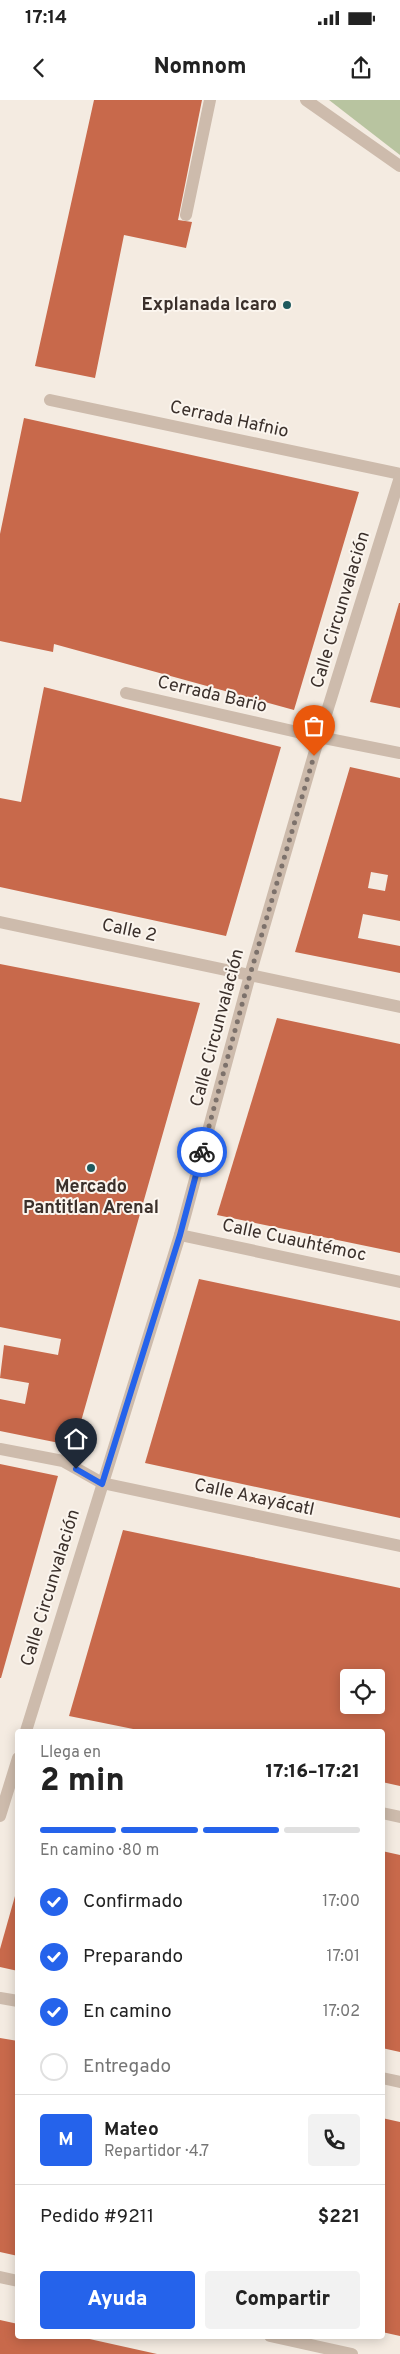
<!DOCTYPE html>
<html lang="es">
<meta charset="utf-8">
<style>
body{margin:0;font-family:Overpass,sans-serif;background:#f2f2f2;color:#222;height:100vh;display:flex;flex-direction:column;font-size:19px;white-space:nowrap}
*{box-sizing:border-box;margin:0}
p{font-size:16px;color:#767676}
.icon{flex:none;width:28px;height:28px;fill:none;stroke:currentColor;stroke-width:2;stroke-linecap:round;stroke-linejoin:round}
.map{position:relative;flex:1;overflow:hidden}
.drawer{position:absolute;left:15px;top:1629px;width:370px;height:610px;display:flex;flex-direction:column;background:#fff;border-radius:5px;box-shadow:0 2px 12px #0003}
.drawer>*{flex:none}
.buttons{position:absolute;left:340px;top:1569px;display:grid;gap:10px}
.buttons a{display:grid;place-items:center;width:45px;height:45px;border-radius:5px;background:#fff;box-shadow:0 2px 12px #0003;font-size:25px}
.pin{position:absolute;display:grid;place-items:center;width:42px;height:42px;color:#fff;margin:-51px -21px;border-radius:50% 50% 50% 0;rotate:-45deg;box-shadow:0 0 5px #0007}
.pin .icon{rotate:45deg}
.courier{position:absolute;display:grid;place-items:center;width:50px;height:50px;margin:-25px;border:4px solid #2563eb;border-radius:50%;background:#fff;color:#222;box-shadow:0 1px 6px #0007}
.head em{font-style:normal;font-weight:800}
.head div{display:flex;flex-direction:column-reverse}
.head{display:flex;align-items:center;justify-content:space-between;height:85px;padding:0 25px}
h1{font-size:32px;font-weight:800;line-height:38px}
.bar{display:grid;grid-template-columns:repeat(4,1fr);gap:8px 5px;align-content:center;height:60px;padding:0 25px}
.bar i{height:6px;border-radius:4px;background:#e0e0e0}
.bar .selected{background:#2563eb}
.bar p{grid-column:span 4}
.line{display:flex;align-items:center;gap:12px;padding:0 25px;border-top:1px solid #e0e0e0}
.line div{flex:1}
.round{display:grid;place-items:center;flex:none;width:52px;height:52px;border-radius:5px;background:#f2f2f2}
ol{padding:0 25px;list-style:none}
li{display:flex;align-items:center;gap:15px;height:55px}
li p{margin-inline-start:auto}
li .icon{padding:5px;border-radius:50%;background:#2563eb;color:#fff;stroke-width:4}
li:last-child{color:#767676}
li i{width:28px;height:28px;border:2px solid #e0e0e0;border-radius:50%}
.cta{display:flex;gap:10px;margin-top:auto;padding:10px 25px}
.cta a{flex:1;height:58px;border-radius:5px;background:#2563eb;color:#fff;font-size:20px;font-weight:800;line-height:58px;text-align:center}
.cta a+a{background:#f2f2f2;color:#222}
.status{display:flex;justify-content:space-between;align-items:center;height:35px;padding:0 25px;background:#fff;direction:ltr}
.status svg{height:14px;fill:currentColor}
header{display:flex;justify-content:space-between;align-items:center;height:65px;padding:0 25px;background:#fff;font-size:22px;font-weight:800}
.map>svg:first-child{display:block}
</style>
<div class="status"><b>17:14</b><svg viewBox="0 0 49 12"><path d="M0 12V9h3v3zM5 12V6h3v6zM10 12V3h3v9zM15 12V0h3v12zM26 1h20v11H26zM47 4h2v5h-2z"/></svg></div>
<header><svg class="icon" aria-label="back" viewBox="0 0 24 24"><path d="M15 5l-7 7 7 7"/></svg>Nomnom<svg class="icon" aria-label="share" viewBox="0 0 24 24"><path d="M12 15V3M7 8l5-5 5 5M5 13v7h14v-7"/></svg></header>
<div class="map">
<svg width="400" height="2254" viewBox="0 0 400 2254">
<rect width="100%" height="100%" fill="#f4ebe1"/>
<polygon fill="#b8c4a0" points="329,0 400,0 400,55"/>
<g fill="#c8694b" fill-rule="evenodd">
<polygon points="94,0 202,0 178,120 192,122 186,148 124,135 95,278 35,266"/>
<polygon points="24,318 359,392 294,610 54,544 53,552 0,541 0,434"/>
<polygon points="399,503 400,503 400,608 370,602"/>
<polygon points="44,587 281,647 226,836 0,787 0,698 21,702"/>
<path d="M350,667L400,678V821L363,814L358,838L400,846V873L295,852ZM371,772L388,775L385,791L368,788Z"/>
<polygon points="0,864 200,903 74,1346 0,1331 0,1299 25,1304 29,1283 0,1278 4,1245 58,1255 61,1239 0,1227"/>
<polygon points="277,918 400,944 400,1153 217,1115"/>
<polygon points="199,1179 400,1221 400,1418 145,1363"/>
<polygon points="0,1364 58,1376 1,1578 0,1578"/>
<path d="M123,1430L400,1488V1686L382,1682V1631H143L69,1616ZM349,1578H376V1605H349Z"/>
<polygon points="382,1751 400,1755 400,1952 382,1948"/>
<polygon points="17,1789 18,1789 18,1871 0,1867 0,1849"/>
<polygon points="0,1938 18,1941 18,2156 0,2152"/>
<polygon points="382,2018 400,2022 400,2236 382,2232"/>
<polygon points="0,2220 18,2224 18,2236 76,2236 157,2254 0,2254"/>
</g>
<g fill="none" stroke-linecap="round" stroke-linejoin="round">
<g stroke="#cdbbac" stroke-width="12">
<polyline points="306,0 400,66"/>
<polyline points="186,115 210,0"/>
</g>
<g stroke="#cdbbac" stroke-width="12">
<polyline points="50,300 400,374"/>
<polyline points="126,593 319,637 400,653"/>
<polyline points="0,822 400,907"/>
<polyline points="180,1135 400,1182"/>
<polyline points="0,1349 63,1361 102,1383 400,1446"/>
<polyline points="26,1631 180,1135 250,875 319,637 400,377"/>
<polyline points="382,1713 400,1717"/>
<polyline points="0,1716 18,1658"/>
<polyline points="0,1898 18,1901"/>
<polyline points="382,1978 400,1982"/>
<polyline points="0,2177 18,2181"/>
<polyline points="270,2236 352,2254"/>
</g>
</g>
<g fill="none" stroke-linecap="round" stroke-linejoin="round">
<polyline stroke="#7c716b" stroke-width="5" stroke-dasharray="0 9" points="202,1052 250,875 314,656"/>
<polyline stroke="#2563eb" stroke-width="6" points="76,1369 102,1384 180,1135 202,1052"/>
</g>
<g fill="#1f5a5e" stroke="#fbf5ee" stroke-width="2">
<circle cx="287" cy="205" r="5"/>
<circle cx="91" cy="1068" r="5"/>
</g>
<g text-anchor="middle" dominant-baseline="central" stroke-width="4" stroke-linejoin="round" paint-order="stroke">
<g font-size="18" font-weight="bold" fill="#3b302b" stroke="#fbf5ee" text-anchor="end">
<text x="277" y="205">Explanada Icaro</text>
<text x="91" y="1087" text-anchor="middle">Mercado<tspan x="91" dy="21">Pantitlan Arenal</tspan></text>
</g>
<g font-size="18" fill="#3b302b" stroke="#fbf5ee">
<text transform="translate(229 320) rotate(12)">Cerrada Hafnio</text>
<text transform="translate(341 510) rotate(-73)">Calle Circunvalación</text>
<text transform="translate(212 595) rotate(13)">Cerrada Bario</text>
<text transform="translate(129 831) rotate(12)">Calle 2</text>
<text transform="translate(218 928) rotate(-75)">Calle Circunvalación</text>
<text transform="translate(294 1141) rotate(12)">Calle Cuauhtémoc</text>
<text transform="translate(254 1398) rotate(12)">Calle Axayácatl</text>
<text transform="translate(51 1488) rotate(-73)">Calle Circunvalación</text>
</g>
</g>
</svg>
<div class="buttons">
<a><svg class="icon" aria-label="locate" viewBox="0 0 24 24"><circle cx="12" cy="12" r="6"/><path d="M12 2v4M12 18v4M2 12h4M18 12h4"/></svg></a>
</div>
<div class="pin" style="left:314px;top:656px;background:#ea580c"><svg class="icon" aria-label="bag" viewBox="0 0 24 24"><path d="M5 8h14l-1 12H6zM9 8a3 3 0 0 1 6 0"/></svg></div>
<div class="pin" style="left:76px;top:1369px;background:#1f2937"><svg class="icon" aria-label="home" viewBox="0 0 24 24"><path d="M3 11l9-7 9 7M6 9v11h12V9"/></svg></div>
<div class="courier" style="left:202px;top:1052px"><svg class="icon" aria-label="bike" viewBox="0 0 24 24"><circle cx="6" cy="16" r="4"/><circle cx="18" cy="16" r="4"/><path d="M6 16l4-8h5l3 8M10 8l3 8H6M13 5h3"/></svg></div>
<section class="drawer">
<div class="head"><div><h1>2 min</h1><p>Llega en</p></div><em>17:16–17:21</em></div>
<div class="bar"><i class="selected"></i><i class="selected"></i><i class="selected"></i><i></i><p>En camino · 80 m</p></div>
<ol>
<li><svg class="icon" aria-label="check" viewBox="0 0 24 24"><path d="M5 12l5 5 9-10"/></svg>Confirmado<p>17:00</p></li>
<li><svg class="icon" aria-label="check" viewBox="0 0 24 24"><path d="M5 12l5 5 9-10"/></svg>Preparando<p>17:01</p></li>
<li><svg class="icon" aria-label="check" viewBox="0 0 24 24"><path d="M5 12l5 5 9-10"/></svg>En camino<p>17:02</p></li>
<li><i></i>Entregado</li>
</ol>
<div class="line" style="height:90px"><b class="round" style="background:#2563eb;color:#fff">M</b><div><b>Mateo</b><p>Repartidor · 4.7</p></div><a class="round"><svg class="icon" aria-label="phone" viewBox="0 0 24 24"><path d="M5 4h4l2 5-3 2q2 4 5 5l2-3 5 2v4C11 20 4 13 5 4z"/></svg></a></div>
<div class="line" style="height:65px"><div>Pedido #9211</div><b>$221</b></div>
<div class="cta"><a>Ayuda</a><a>Compartir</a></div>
</section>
</div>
